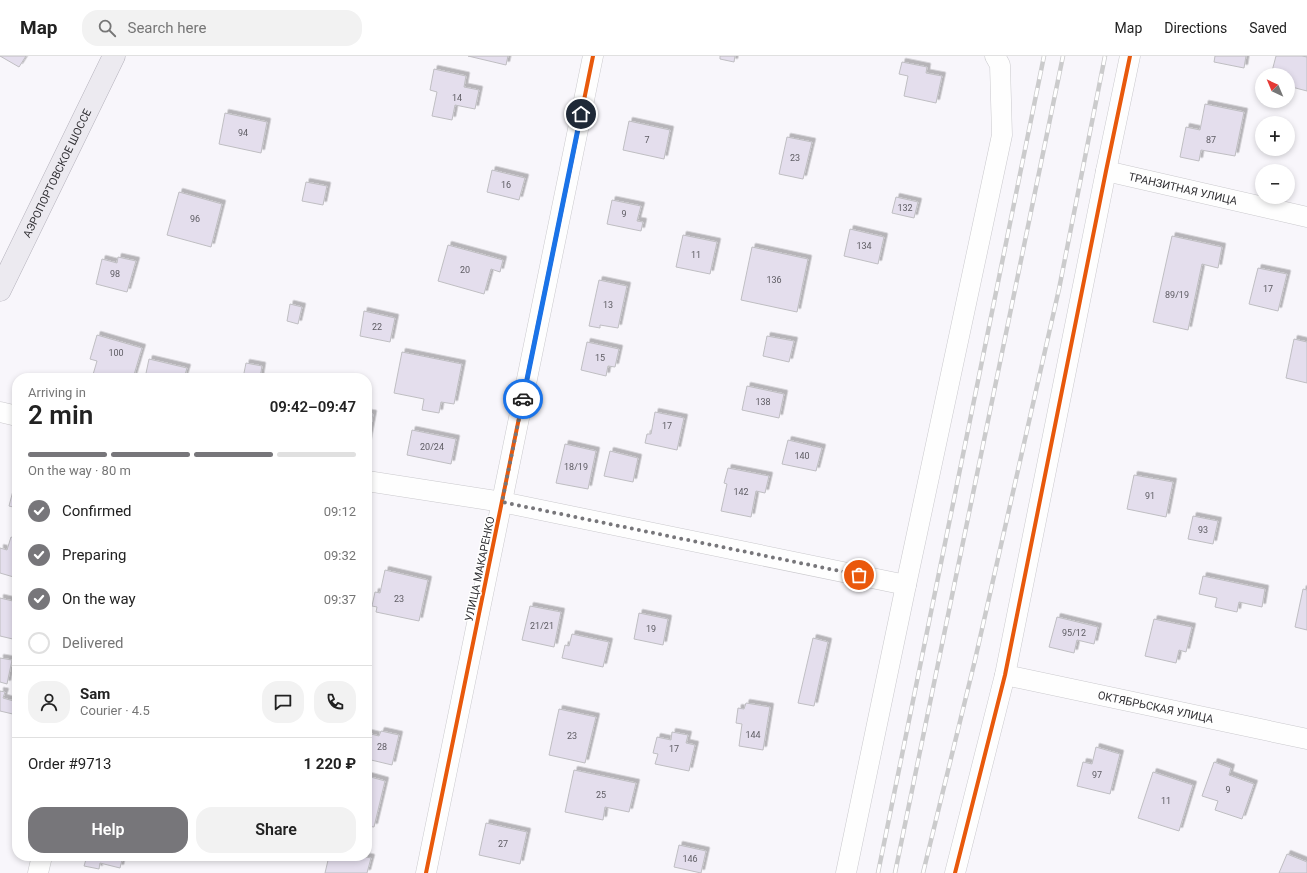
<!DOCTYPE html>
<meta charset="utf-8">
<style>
body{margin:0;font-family:Roboto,sans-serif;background:#f2f2f2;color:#222;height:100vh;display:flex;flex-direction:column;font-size:15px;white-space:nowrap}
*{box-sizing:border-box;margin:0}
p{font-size:13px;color:#767676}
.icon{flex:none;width:22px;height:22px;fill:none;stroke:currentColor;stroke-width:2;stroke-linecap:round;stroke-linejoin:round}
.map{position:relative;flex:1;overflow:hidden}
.panel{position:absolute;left:12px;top:317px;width:360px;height:488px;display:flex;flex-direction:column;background:#fff;border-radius:16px;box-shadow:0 2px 6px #0003}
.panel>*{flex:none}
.needle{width:26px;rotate:316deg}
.controls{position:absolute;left:1255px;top:12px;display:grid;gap:8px}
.controls a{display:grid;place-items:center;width:40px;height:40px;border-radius:50%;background:#fff;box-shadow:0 2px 6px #0003;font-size:20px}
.pin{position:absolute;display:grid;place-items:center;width:34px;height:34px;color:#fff;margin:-17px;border:2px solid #fff;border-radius:50%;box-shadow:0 1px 4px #0007}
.courier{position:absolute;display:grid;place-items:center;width:40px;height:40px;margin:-20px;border:3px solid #1a73e8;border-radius:50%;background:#fff;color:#222;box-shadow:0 1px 5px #0007}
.head em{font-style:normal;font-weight:600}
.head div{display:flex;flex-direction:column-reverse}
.head{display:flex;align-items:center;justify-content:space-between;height:68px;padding:0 16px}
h1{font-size:26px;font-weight:600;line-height:30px}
.bar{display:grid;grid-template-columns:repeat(4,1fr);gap:6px 4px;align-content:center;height:48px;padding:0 16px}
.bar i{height:5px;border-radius:3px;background:#e0e0e0}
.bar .active{background:#77767a}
.bar p{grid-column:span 4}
.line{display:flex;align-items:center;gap:10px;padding:0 16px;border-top:1px solid #e0e0e0}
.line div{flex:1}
.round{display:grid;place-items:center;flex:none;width:42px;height:42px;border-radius:16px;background:#f2f2f2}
ol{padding:0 16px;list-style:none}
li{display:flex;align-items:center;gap:12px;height:44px}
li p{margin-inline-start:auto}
li .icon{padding:4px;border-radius:50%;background:#77767a;color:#fff;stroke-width:4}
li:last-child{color:#767676}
li i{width:22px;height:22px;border:2px solid #e0e0e0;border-radius:50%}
.cta{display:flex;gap:8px;margin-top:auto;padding:8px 16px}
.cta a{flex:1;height:46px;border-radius:16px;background:#77767a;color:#fff;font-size:16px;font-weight:600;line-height:46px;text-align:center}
.cta a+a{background:#f2f2f2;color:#222}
header{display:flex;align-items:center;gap:24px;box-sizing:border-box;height:56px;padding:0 20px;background:#fff;border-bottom:1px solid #e0e0e0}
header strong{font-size:19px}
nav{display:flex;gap:22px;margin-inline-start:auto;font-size:14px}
.search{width:280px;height:36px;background:#f2f2f2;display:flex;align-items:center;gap:10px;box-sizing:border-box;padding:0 14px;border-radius:16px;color:#767676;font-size:15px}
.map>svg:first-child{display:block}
</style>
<header>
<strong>Map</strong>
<div class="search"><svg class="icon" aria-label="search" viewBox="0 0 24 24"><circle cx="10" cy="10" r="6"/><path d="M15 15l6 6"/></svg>Search here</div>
<nav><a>Map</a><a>Directions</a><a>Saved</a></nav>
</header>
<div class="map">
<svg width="1307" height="817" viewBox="0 0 1307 817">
<defs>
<filter id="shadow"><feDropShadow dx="3.5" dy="-3.5" stdDeviation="0" flood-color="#0004"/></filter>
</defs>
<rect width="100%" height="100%" fill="#f8f6fb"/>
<g fill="#e4deed" stroke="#bfbec2" filter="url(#shadow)">
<polygon points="0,0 26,0 19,11"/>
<polygon points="468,0 508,0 506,9"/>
<polygon points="720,0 735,0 734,6 720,3"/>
<polygon points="1215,0 1246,0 1244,12 1214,6"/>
<polygon points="1276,0 1302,0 1307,1 1307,35 1288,30 1288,19 1271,19"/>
<polygon points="902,6 927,11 926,17 942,20 936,47 904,40 908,20 899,18"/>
<polygon points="434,13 466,20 464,31 479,34 475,53 455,49 452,64 432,60 437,36 430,34"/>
<polygon points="1205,48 1244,56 1235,100 1201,94 1199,105 1180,101 1186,71 1200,74"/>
<polygon points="225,57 267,66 261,97 219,88"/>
<polygon points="629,65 670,74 664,103 623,94"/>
<polygon points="787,81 812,86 803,123 779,118"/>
<polygon points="492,114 525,122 519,144 487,136"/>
<polygon points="306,126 327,130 323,149 302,145"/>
<polygon points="179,136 222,148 211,191 167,179"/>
<polygon points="896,141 918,146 914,162 892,157"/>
<polygon points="612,144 641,150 637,165 643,166 641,175 607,168"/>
<polygon points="850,173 884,181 878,208 844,200"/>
<polygon points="683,179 717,186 710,218 676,211"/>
<polygon points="1172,180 1222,191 1218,212 1202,208 1188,274 1153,266"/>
<polygon points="448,189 503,204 500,216 491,213 484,238 438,225"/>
<polygon points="752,191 808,203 797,256 741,244"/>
<polygon points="118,201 136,205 127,236 96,228 102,203 117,207"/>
<polygon points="1258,212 1287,218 1278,255 1249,248"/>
<polygon points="599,224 627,230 618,272 600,269 600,272 589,270"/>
<polygon points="290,248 302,251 298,268 287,265"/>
<polygon points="364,255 395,262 390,286 360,280"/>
<polygon points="97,279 142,292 133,322 92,322 97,305 90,303"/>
<polygon points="767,280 794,285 789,306 763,300"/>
<polygon points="1294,283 1307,286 1307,327 1286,322"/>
<polygon points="587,286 619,293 615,311 608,310 606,320 581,314"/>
<polygon points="402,296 462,308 454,348 441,346 439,357 422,354 424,343 394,337"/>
<polygon points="149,303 187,312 184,322 145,322"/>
<polygon points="246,307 262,310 260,322 243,322"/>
<polygon points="747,330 784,338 779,362 742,354"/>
<polygon points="655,356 684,362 677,394 645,387 647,378 651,378"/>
<polygon points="367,357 373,358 367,390"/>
<polygon points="412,374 456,383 451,408 407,399"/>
<polygon points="788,384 822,392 816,415 782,408"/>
<polygon points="565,388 596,395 588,433 556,427"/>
<polygon points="610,395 638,402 633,426 604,420"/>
<polygon points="728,412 769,420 765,437 756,435 751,461 721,455 727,428 724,427"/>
<polygon points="1134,419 1173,426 1166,461 1127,453"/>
<polygon points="15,427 17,428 17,452 9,450"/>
<polygon points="1193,460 1218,465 1213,488 1188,483"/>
<polygon points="11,481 17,483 17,522 0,517 0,492 7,494"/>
<polygon points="385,514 428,524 419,565 376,556 377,551 372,550 375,536 380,537"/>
<polygon points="1203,520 1265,533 1262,551 1239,546 1237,556 1215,551 1217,542 1199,538"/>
<polygon points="1303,533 1307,534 1307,574 1295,571"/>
<polygon points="0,542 17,546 17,584 0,580"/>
<polygon points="530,550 561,556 554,591 522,584"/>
<polygon points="639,557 668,563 663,589 634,583"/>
<polygon points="1057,561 1098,571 1094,588 1077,584 1074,597 1049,591"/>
<polygon points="1154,563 1192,571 1186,596 1179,594 1176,607 1145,600"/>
<polygon points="572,578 609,586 603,611 562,602 565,589 569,590"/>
<polygon points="813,582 828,586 814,650 798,647"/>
<polygon points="0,602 12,604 7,628 0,626"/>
<polygon points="0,635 5,636 3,642 17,646 17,659 0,655"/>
<polygon points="746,647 770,651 763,694 739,690 742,668 736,667 738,652 744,653"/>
<polygon points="559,653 596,661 585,707 549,699"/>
<polygon points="381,675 399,679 392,709 367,703 367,677 379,680"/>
<polygon points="672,676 688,679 686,687 695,689 689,715 655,708 658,698 653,697 657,681 671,684"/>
<polygon points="1096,691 1120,698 1110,738 1077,730 1083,706 1092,708"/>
<polygon points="1214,706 1231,712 1229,719 1254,728 1242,763 1215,754 1218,745 1202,740"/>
<polygon points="574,714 636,727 629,756 605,751 603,764 565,756"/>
<polygon points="1153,716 1193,729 1179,775 1138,762"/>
<polygon points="367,720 385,725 374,771 367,770"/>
<polygon points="486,767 527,776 520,808 479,799"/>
<polygon points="679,789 706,795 701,817 674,811"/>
<polygon points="1287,798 1307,806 1307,817 1279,817"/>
<polygon points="87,800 123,800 120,812 100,807 99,813 84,810"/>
<polygon points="329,800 361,800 371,802 367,817 325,817"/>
</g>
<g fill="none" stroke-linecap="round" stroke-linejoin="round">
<g stroke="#cac9cd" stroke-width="21">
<g id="street">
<path id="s1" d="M1106,115L1307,161"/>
<polyline points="0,356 17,360"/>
<polyline points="367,425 502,446 906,529"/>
<path id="s2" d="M1005,619L1307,683"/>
<polyline points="38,817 42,800"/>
<polyline points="426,817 593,0"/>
<polyline points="846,817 906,529 1002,79 1000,9 995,0"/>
<polyline points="955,817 1005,619 1106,115 1130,0"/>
</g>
</g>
<g stroke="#b5b2bc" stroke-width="23">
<g id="primary">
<path id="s3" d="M0,234L114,0"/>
</g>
</g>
<use href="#street" stroke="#fefefe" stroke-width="20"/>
<use href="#primary" stroke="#eceaf0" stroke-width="22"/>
<g stroke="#cbcbcc" stroke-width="4.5">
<g id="rail">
<polyline points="878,817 1044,0"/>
<polyline points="895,817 1063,0"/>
<polyline points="923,817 975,604 1059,233 1105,0"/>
</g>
</g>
<use href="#rail" stroke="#fff" stroke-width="3" stroke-dasharray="9" stroke-linecap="butt"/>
<g stroke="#fff" stroke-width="6">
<g id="cycleway">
<polyline points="426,817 593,0"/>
<polyline points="955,817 1005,619 1106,115 1130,0"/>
</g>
</g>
<use href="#cycleway" stroke="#e8590c" stroke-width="4"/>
</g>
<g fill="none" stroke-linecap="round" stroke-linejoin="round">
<polyline stroke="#77767a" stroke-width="4" stroke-dasharray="0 7.2" points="523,343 502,446 859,519"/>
<polyline stroke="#1a73e8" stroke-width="5" points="523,343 581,58"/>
</g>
<g text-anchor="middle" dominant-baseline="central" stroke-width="3" stroke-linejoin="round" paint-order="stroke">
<g font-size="9" fill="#5e5c63">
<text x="457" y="42">14</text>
<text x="243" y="77">94</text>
<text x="647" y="84">7</text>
<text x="1211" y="84">87</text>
<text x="795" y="102">23</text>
<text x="506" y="129">16</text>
<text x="905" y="152">132</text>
<text x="624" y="158">9</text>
<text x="195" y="163">96</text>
<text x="864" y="190">134</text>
<text x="696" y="199">11</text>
<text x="465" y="214">20</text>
<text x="115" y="218">98</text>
<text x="774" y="224">136</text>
<text x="1268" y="233">17</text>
<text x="1177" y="239">89/19</text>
<text x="608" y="249">13</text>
<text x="377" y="271">22</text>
<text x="116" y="297">100</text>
<text x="600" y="302">15</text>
<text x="763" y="346">138</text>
<text x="667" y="370">17</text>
<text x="432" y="391">20/24</text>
<text x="802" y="400">140</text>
<text x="576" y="411">18/19</text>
<text x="741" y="436">142</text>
<text x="1150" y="440">91</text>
<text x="1203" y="474">93</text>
<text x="399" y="543">23</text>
<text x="542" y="570">21/21</text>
<text x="651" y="573">19</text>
<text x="1074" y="577">95/12</text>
<text x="753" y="679">144</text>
<text x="572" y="680">23</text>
<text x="382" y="691">28</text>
<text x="674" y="693">17</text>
<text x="1097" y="719">97</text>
<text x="1228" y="734">9</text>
<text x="601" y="739">25</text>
<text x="1166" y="745">11</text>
<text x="503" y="788">27</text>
<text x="690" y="803">146</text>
</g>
<g font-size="11" fill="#323135" stroke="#fff">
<text stroke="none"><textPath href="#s3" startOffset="130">АЭРОПОРТОВСКОЕ ШОССЕ</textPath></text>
<text stroke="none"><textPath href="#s1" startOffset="79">ТРАНЗИТНАЯ УЛИЦА</textPath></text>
<text transform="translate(480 513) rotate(-78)">УЛИЦА МАКАРЕНКО</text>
<text stroke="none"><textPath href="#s2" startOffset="154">ОКТЯБРЬСКАЯ УЛИЦА</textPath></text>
</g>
</g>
</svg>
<div class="controls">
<a><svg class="needle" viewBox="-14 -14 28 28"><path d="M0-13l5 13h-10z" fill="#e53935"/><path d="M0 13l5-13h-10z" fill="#767676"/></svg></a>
<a>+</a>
<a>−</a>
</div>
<div class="pin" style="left:859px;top:519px;background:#ea580c"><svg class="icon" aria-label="bag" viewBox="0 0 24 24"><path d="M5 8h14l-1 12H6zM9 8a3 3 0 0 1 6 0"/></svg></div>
<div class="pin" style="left:581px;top:58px;background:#1f2937"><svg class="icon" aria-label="home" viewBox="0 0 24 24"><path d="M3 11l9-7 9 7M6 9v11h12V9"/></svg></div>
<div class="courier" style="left:523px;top:343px"><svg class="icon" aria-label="car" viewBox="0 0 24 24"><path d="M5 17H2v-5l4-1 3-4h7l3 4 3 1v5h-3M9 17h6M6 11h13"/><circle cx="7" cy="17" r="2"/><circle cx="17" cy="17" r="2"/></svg></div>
<section class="panel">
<div class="head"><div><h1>2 min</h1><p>Arriving in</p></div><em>09:42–09:47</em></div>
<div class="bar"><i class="active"></i><i class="active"></i><i class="active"></i><i></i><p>On the way · 80 m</p></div>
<ol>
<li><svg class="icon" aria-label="check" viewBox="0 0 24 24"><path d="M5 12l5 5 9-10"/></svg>Confirmed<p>09:12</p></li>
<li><svg class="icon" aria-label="check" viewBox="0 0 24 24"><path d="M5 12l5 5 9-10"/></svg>Preparing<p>09:32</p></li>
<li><svg class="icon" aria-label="check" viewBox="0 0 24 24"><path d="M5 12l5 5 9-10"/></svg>On the way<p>09:37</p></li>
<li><i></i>Delivered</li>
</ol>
<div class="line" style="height:72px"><a class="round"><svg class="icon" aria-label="person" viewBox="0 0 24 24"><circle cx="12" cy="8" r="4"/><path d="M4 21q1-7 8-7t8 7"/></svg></a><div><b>Sam</b><p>Courier · 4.5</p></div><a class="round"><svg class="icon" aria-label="chat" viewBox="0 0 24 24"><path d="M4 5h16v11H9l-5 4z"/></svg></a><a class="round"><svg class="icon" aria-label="phone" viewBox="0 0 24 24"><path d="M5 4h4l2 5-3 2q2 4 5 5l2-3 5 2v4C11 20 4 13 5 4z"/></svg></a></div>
<div class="line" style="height:52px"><div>Order #9713</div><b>1 220 ₽</b></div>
<div class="cta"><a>Help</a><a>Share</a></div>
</section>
</div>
